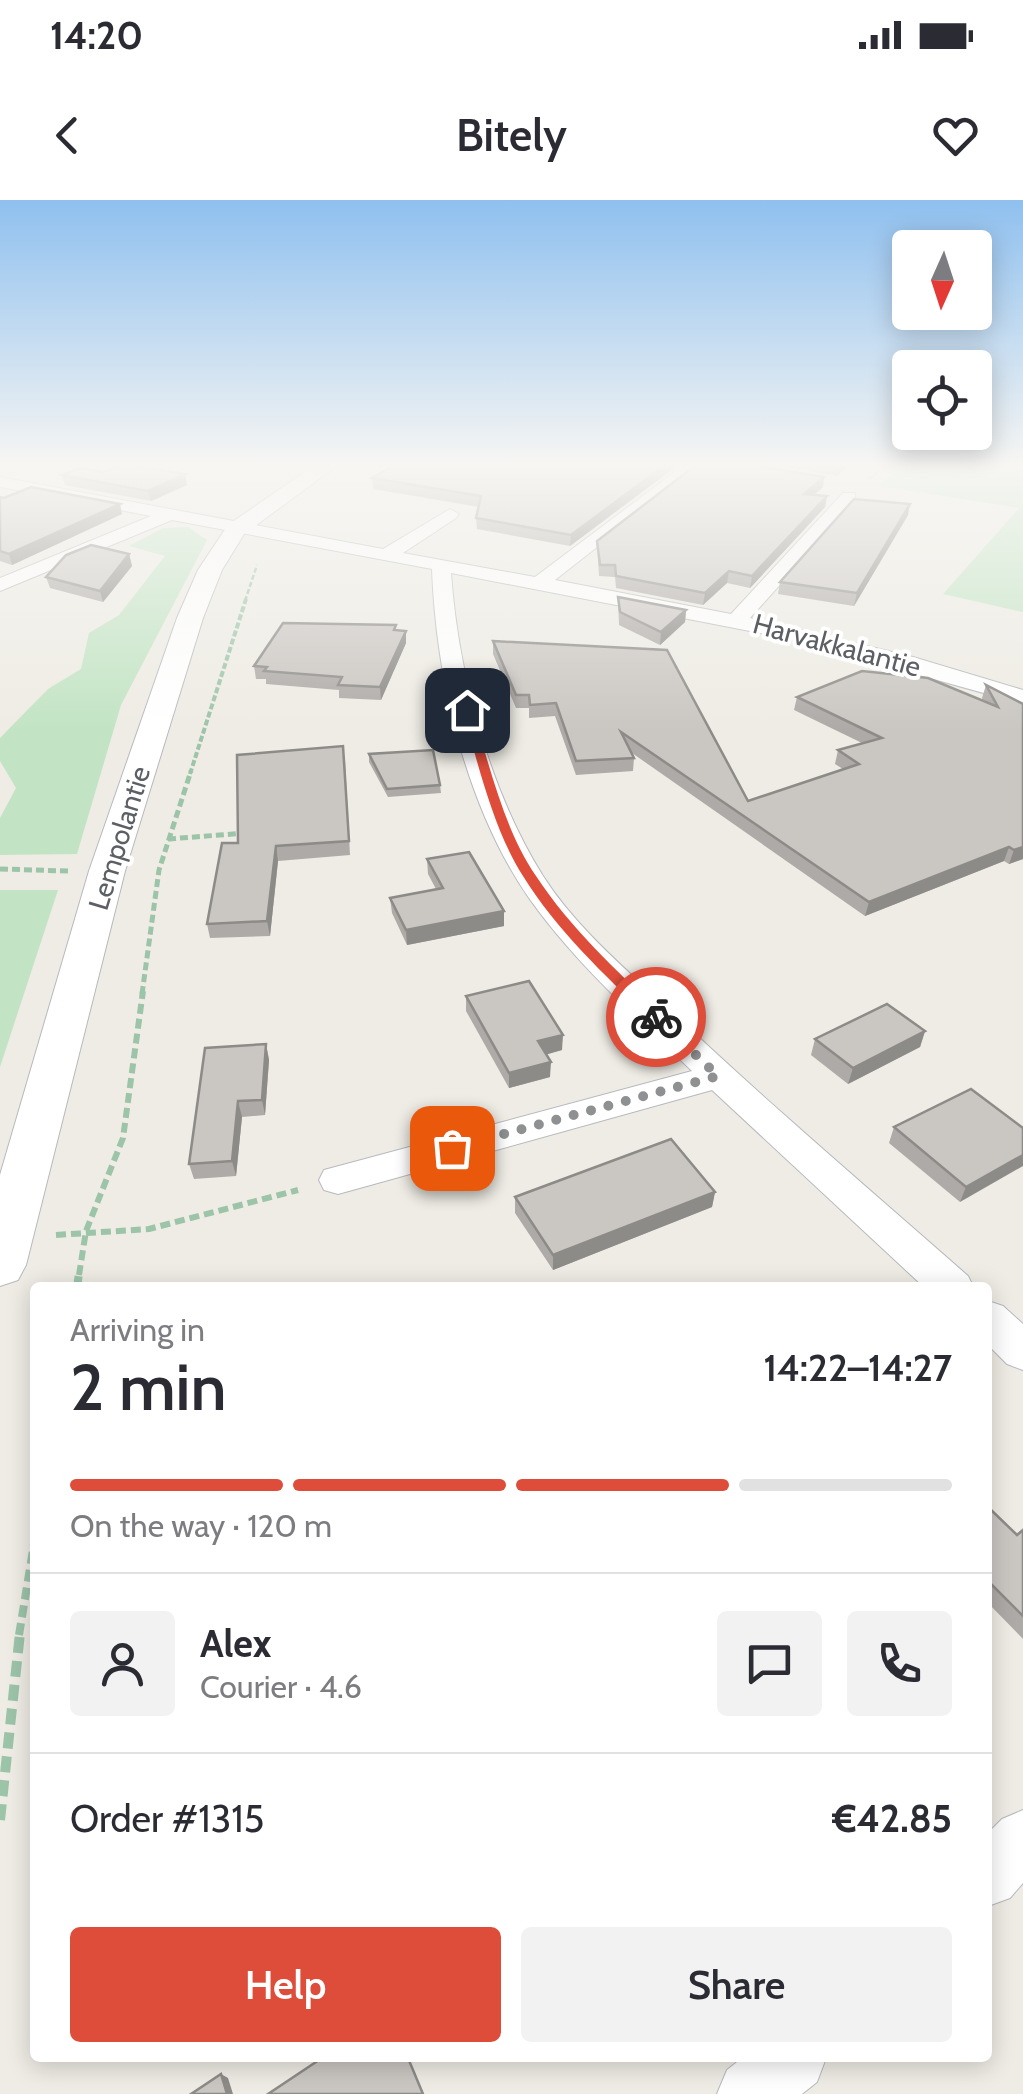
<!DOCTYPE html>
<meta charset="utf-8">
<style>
body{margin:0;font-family:Cabin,sans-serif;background:#f2f2f3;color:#2b2b33;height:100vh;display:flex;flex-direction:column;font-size:38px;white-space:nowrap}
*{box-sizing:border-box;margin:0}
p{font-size:32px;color:#7c7c81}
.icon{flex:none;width:55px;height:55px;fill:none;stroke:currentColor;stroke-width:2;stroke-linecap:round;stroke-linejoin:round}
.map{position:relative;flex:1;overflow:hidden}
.details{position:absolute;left:30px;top:1082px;width:962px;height:780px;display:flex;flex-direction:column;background:#fff;border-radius:10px;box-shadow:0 5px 25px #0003}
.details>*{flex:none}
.needle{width:65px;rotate:183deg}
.fabs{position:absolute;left:892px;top:30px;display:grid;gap:20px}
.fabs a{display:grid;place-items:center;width:100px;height:100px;border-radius:10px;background:#fff;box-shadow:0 5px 25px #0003;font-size:50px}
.pin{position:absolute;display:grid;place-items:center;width:85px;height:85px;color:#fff;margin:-42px;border-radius:20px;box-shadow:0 5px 15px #0006}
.courier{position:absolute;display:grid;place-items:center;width:100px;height:100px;margin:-50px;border:8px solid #de4d3a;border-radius:50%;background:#fff;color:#222;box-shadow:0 2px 12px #0007}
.head em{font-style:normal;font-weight:600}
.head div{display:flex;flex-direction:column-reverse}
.head{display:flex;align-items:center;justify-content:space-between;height:170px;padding:0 40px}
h1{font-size:65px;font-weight:600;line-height:75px}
.bar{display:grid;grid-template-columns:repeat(4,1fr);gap:15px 10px;align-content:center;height:120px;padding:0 40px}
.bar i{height:12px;border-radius:8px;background:#e1e1e2}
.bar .current{background:#de4d3a}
.bar p{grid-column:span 4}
.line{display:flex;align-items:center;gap:25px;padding:0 40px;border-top:2px solid #e1e1e2}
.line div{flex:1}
.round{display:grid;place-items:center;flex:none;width:105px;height:105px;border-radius:10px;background:#f2f2f3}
.action{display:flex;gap:20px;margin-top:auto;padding:20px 40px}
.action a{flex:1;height:115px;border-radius:10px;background:#de4d3a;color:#fff;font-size:40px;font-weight:600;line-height:115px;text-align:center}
.action a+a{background:#f2f2f3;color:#2b2b33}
.status{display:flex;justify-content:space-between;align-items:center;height:70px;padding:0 50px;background:#fff;direction:ltr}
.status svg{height:28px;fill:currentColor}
header{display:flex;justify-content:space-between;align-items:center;height:130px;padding:0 40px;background:#fff;font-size:45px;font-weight:600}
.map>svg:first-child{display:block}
</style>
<div class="status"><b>14:20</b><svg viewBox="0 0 49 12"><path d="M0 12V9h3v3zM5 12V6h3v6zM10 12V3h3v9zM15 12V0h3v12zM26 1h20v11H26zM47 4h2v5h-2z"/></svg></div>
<header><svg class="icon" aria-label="back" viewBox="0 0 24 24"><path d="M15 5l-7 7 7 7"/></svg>Bitely<svg class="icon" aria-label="heart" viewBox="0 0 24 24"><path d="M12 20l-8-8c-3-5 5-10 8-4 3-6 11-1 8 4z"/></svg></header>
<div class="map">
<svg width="1023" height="1894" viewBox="0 0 1023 1894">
<rect width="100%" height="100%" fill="#eeece4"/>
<g fill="#c2e4c4">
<polygon points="902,265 1023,265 1023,412 943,394 1019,308 878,286"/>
<polygon points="188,327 207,340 121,505 77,654 0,655 0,618 16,588 0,561 0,538 48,489 81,469 89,433 119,415 165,356 129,346 163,328"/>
<polygon points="0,690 58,690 0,867"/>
</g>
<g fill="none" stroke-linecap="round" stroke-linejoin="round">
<g stroke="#b7b9be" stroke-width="2">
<g id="minor">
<path d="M684,265H702L555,380L731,414L843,293H855V301L750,418L913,457L1023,490V504L786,438L451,373C458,473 489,590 543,676C577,729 628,771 673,813C769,904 869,989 968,1076L974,1088H925L712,890L338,994L324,990L319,980L324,970L692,871C636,817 574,762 529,698C466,607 436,478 432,369L172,320L0,391V378L151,316L0,287V277L383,349L450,309L459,314L456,318L403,353L535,377Z"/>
<polygon points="988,1101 1003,1106 1023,1124 1023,1170 1007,1164 988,1145"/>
<polygon points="1023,1610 1023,1683 1010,1698 988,1706 988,1633 1002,1619"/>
<polygon points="742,1858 826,1858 817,1882 802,1894 717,1894 727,1870"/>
</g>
</g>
<g stroke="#b7b9be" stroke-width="2">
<polygon id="tertiary" points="315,265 338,265 244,334 222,370 203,418 125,671 26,1065 18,1080 0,1086 0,975 89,671 177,418 198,370 228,325"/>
</g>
<g stroke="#9cc4a9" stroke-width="2.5" stroke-dasharray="5 2.5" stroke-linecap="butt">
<polyline points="869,279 887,265"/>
<polyline points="245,401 257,365"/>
</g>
<polyline stroke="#9cc4a9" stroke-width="4" stroke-dasharray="6 2.5" stroke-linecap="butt" points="190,574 246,399"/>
<g stroke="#9cc4a9" stroke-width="5" stroke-dasharray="8 4" stroke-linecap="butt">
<polyline points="168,639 246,633"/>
<polyline points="0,669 68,671"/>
<polyline points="142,794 159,670 191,571"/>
</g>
<g stroke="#9cc4a9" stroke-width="6" stroke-dasharray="10 5" stroke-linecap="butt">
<polyline points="56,1035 149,1029 298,990"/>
<polyline points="79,1075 86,1031 123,938 143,791"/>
</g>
<g stroke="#9cc4a9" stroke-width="8" stroke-dasharray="12 6" stroke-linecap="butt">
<polyline points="77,1088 79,1073"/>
<polyline points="19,1435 35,1338"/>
</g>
<polyline stroke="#9cc4a9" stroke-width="10" stroke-dasharray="16 8" stroke-linecap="butt" points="0,1620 20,1433"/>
<use href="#minor" fill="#fff" fill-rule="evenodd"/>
<use href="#tertiary" fill="#fff" fill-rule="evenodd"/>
</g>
<g fill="#aeaaa7">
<polygon points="678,265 570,346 477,329 476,318 479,307 373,289 372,278"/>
<polygon points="775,265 849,265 837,276"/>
<polygon points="103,272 185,274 187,285 151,301 65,285 62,275"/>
<polygon points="824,277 823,287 814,295 827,296 825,307 750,388 727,383 703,405 616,388 615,377 599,376 597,341"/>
<polygon points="0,297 122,314 12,365 0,361"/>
<polygon points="908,315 854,406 778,394 780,382"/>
<polygon points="129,354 132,366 103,402 50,388 46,377"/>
<polygon points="618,397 686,410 685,422 660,445 619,425"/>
<polygon points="396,425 396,430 406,431 406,443 381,500 339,498 339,490 266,484 266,479 256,479 254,466"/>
<polygon points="493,441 748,601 843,569 835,564 838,550 862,543 794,510 797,497 983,501 982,498 986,485 1023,504 1023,659 1009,664 1004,661 865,716 632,553 634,558 633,571 576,575 555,516 529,518 529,508 516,508 493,454"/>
<polygon points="369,554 440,585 441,593 388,597 369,562"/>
<polygon points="345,560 350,655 278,661 270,736 210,738 207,724 238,643"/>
<polygon points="427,659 504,726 407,745 392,713 390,698 436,689 428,674"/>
<polygon points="466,796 562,850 546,854 550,877 509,888 466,811"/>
<polygon points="925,831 920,847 848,884 811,855 815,839"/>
<polygon points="266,844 269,860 265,915 242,917 236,976 194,979 189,964"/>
<polygon points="894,927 1023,928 960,1002 889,943"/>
<polygon points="715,992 712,1007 553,1070 515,1013 515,997"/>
<polygon points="988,1307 1017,1335 1023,1330 1023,1439 988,1403"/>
</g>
<g fill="#8d8b88">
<polygon points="665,265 678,265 570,346 571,335"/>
<polygon points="839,265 849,265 837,276"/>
<polygon points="185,274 187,285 151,301 148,291"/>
<polygon points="824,277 823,287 802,305 804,294"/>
<polygon points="827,296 825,307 750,388 752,376"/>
<polygon points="120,304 122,314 12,365 9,354"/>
<polygon points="910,304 908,315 854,406 857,393"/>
<polygon points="129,354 132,366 103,402 100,391"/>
<polygon points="729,371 727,383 703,405 705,393"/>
<polygon points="686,410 685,422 660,445 661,432"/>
<polygon points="406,431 406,443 381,500 380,487"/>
<polygon points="276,646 278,661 270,736 267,721"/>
<polygon points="1009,647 1004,661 865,716 869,702"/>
<polygon points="1023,647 1023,659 1009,664 1014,650"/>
<polygon points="504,711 504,726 407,745 406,730"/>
<polygon points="925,831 920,847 848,884 853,868"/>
<polygon points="563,835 562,850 538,857 538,841"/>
<polygon points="266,844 269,860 265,915 262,900"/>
<polygon points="551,862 550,877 509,888 509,873"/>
<polygon points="238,901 242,917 236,976 232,961"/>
<polygon points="1023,955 1023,966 960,1002 966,987"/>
<polygon points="715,992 712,1007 553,1070 553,1055"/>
<polygon points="221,1874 228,1878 233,1894 227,1894"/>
</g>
<g fill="#cac6c2" stroke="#8d8b88" stroke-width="2.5">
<polygon points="121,265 130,265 185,274 148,291 62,275 80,268 103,272"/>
<polygon points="395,265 665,265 571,335 476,318 481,296 372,278"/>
<polygon points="696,265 752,265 824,277 804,294 827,296 752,376 729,371 705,393 616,376 615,365 600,365 597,341"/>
<polygon points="31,287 120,304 9,354 0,351 0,297 4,298"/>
<polygon points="854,299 910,304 857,393 780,382"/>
<polygon points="91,345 129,354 100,391 46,377 66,355"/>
<polygon points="618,397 686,410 661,432 620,412"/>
<polygon points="283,423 396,425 394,430 406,431 380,487 338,485 342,477 264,471 267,467 254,466"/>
<polygon points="493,441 667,450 748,601 859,564 838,550 882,538 797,497 862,471 928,478 998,507 986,485 1023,504 1023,647 1014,650 1009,647 869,702 621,532 634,558 576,561 556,503 530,505 529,495 516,495"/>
<polygon points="343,546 349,641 276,646 267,721 207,724 222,643 238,643 237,555"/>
<polygon points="433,550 440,585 387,589 369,554"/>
<polygon points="469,652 504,711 406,730 390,698 443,688 427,659"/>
<polygon points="529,781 563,835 538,841 551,862 509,873 466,796"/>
<polygon points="887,804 925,831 853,868 815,839"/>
<polygon points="266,844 262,900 238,901 232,961 189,964 205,848"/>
<polygon points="971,889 1023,928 1023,955 966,987 894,927"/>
<polygon points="671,939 715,992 553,1055 515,997"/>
<polygon points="988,1307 1017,1335 1023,1330 1023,1416 988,1381"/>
<polygon points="322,1858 408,1858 423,1894 268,1894"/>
<polygon points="221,1874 227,1894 191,1894"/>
</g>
<linearGradient id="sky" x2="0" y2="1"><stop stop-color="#8fc0ef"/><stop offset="0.5" stop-color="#f7f6f3"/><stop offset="1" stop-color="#f7f6f3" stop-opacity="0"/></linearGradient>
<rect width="1023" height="530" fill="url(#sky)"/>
<path fill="#de4d3a" d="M467,507L472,510C490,565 503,628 536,676C571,729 616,770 661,813V820H651C605,775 557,731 523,676C492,627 479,565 462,510Z"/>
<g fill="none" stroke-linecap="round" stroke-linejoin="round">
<polyline stroke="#8f9091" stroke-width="10" stroke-dasharray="0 18" points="452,948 718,876 656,817"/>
</g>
<g text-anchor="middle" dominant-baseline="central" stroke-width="8" stroke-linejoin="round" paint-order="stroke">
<g font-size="28" fill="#5c5f64" stroke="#fff">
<text transform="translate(837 445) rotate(15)">Harvakkalantie</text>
<text transform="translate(119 638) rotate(-73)">Lempolantie</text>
</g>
</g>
</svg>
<div class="fabs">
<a><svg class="needle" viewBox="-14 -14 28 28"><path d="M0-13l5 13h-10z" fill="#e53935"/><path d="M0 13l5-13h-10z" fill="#7c7c81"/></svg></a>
<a><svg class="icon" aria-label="locate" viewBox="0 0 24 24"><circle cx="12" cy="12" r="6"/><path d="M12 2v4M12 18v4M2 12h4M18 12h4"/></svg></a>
</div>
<div class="pin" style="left:452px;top:948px;background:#ea580c"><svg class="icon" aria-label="bag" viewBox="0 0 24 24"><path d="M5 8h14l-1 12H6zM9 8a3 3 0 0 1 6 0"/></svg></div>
<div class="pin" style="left:467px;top:510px;background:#1f2937"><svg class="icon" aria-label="home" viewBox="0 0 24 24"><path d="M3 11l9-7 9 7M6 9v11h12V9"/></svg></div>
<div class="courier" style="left:656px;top:817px"><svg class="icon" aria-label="bike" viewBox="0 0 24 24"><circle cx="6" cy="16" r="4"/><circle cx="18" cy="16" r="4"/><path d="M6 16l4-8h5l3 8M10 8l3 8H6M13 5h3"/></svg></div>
<section class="details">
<div class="head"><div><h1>2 min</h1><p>Arriving in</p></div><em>14:22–14:27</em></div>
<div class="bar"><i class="current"></i><i class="current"></i><i class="current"></i><i></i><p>On the way · 120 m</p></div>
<div class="line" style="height:180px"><a class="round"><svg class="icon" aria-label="person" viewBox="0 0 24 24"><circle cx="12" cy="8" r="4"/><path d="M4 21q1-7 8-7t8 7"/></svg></a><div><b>Alex</b><p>Courier · 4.6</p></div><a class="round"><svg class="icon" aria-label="chat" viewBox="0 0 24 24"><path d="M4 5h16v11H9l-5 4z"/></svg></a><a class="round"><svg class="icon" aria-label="phone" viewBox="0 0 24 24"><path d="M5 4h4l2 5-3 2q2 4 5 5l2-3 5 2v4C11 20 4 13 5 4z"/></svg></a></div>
<div class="line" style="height:130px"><div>Order #1315</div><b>€42.85</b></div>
<div class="action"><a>Help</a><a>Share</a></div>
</section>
</div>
